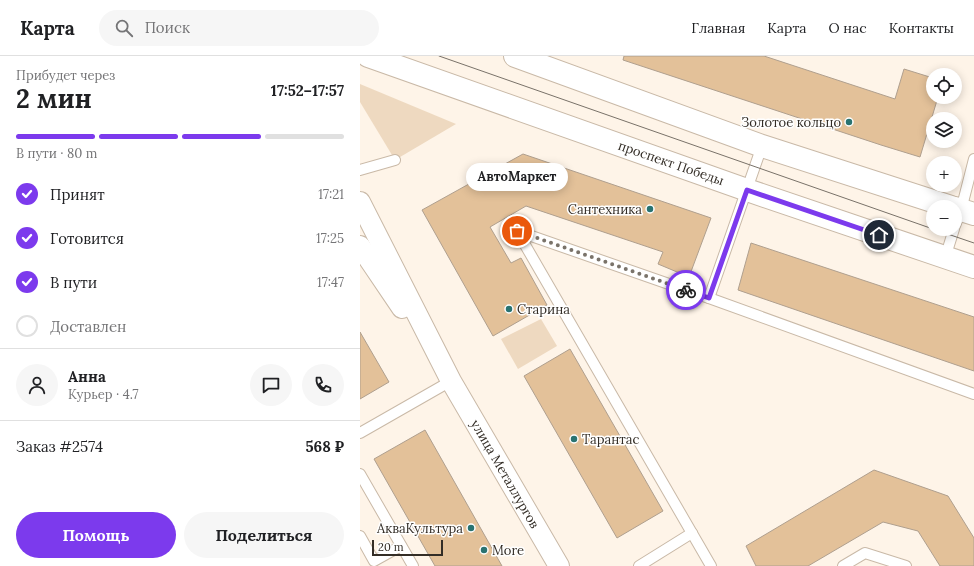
<!DOCTYPE html>
<html lang="ru">
<meta charset="utf-8">
<style>
body{margin:0;font-family:Lora,serif;background:#f6f6f6;color:#202124;height:100vh;display:flex;flex-direction:column;font-size:15px;white-space:nowrap}
*{box-sizing:border-box;margin:0}
p{font-size:13px;color:#757577}
.icon{flex:none;width:22px;height:22px;fill:none;stroke:currentColor;stroke-width:2;stroke-linecap:round;stroke-linejoin:round}
.map{position:relative;flex:1;overflow:hidden}
.sheet{display:flex;flex-direction:column;background:#fff;width:360px}
.sheet>*{flex:none}
.tools{position:absolute;left:566px;top:12px;display:grid;gap:8px}
.tools a{display:grid;place-items:center;width:36px;height:36px;border-radius:50%;background:#fff;box-shadow:0 2px 10px #0003;font-size:20px}
.scale{position:absolute;left:12px;bottom:10px;width:71px;box-sizing:border-box;padding-left:4px;border:2px solid #332d26;border-top:0;font-size:11px;line-height:14px;white-space:nowrap;color:#332d26;-webkit-text-stroke:3px #fff;paint-order:stroke}
.pin{position:absolute;display:grid;place-items:center;width:34px;height:34px;color:#fff;margin:-17px;border:2px solid #fff;border-radius:50%;box-shadow:0 1px 4px #0007}
.courier{position:absolute;display:grid;place-items:center;width:40px;height:40px;margin:-20px;border:3px solid #7c3aed;border-radius:50%;background:#fff;color:#222;box-shadow:0 1px 5px #0007}
.bubble{position:absolute;height:28px;border-radius:14px;background:#fff;box-shadow:0 2px 10px #0003;font-size:13px;font-weight:800;line-height:28px;text-align:center}
.overview em{font-style:normal;font-weight:800}
.overview div{display:flex;flex-direction:column-reverse}
.overview{display:flex;align-items:center;justify-content:space-between;height:68px;padding:0 16px}
h1{font-size:26px;font-weight:800;line-height:30px}
.bar{display:grid;grid-template-columns:repeat(4,1fr);gap:6px 4px;align-content:center;height:48px;padding:0 16px}
.bar i{height:5px;border-radius:3px;background:#e0e0e0}
.bar .selected{background:#7c3aed}
.bar p{grid-column:span 4}
.line{display:flex;align-items:center;gap:10px;padding:0 16px;border-top:1px solid #e0e0e0}
.line div{flex:1}
.round{display:grid;place-items:center;flex:none;width:42px;height:42px;border-radius:21px;background:#f6f6f6}
ol{padding:0 16px;list-style:none}
li{display:flex;align-items:center;gap:12px;height:44px}
li p{margin-inline-start:auto}
li .icon{padding:4px;border-radius:50%;background:#7c3aed;color:#fff;stroke-width:4}
li:last-child{color:#757577}
li i{width:22px;height:22px;border:2px solid #e0e0e0;border-radius:50%}
.cta{display:flex;gap:8px;margin-top:auto;padding:8px 16px}
.cta a{flex:1;height:46px;border-radius:24px;background:#7c3aed;color:#fff;font-size:16px;font-weight:800;line-height:46px;text-align:center}
.cta a+a{background:#f6f6f6;color:#202124}
header{display:flex;align-items:center;gap:24px;box-sizing:border-box;height:56px;padding:0 20px;background:#fff;border-bottom:1px solid #e0e0e0}
header strong{font-size:19px}
nav{display:flex;gap:22px;margin-inline-start:auto;font-size:14px}
.search{width:280px;height:36px;background:#f6f6f6;display:flex;align-items:center;gap:10px;box-sizing:border-box;padding:0 14px;border-radius:22px;color:#757577;font-size:15px}
main{display:flex;flex:1;min-height:0}
.map>svg:first-child{display:block}
</style>
<header>
<strong>Карта</strong>
<div class="search"><svg class="icon" aria-label="search" viewBox="0 0 24 24"><circle cx="10" cy="10" r="6"/><path d="M15 15l6 6"/></svg>Поиск</div>
<nav><a>Главная</a><a>Карта</a><a>О нас</a><a>Контакты</a></nav>
</header>
<main>
<section class="sheet">
<div class="overview"><div><h1>2 мин</h1><p>Прибудет через</p></div><em>17:52–17:57</em></div>
<div class="bar"><i class="selected"></i><i class="selected"></i><i class="selected"></i><i></i><p>В пути · 80 m</p></div>
<ol>
<li><svg class="icon" aria-label="check" viewBox="0 0 24 24"><path d="M5 12l5 5 9-10"/></svg>Принят<p>17:21</p></li>
<li><svg class="icon" aria-label="check" viewBox="0 0 24 24"><path d="M5 12l5 5 9-10"/></svg>Готовится<p>17:25</p></li>
<li><svg class="icon" aria-label="check" viewBox="0 0 24 24"><path d="M5 12l5 5 9-10"/></svg>В пути<p>17:47</p></li>
<li><i></i>Доставлен</li>
</ol>
<div class="line" style="height:72px"><a class="round"><svg class="icon" aria-label="person" viewBox="0 0 24 24"><circle cx="12" cy="8" r="4"/><path d="M4 21q1-7 8-7t8 7"/></svg></a><div><b>Анна</b><p>Курьер · 4.7</p></div><a class="round"><svg class="icon" aria-label="chat" viewBox="0 0 24 24"><path d="M4 5h16v11H9l-5 4z"/></svg></a><a class="round"><svg class="icon" aria-label="phone" viewBox="0 0 24 24"><path d="M5 4h4l2 5-3 2q2 4 5 5l2-3 5 2v4C11 20 4 13 5 4z"/></svg></a></div>
<div class="line" style="height:52px"><div>Заказ #2574</div><b>568 ₽</b></div>
<div class="cta"><a>Помощь</a><a>Поделиться</a></div>
</section>
<div class="map">
<svg width="614" height="510" viewBox="0 0 614 510">
<rect width="100%" height="100%" fill="#fef4e8"/>
<g fill="#eed9c0">
<polygon points="0,28 96,68 35,104 0,46"/>
<polygon points="181,263 197,290 158,313 141,283"/>
</g>
<g fill="#e3c199" stroke="#af9f8e">
<polygon points="264,0 404,0 535,43 544,13 573,22 573,41 578,41 560,101 521,89 263,4"/>
<polygon points="163,98 351,162 329,221 298,208 303,196 166,150 130,171 151,207 161,202 187,249 133,280 62,154"/>
<polygon points="391,187 614,261 614,315 378,234"/>
<polygon points="0,276 29,326 0,343"/>
<polygon points="210,293 303,455 257,482 164,320"/>
<polygon points="65,374 142,510 75,510 14,403"/>
<polygon points="514,414 588,440 614,482 614,510 580,510 558,475 523,466 448,510 396,510 386,490"/>
</g>
<g fill="none" stroke-linecap="round" stroke-linejoin="round">
<g stroke="#c9b9a7" stroke-width="12">
<g id="lane">
<polyline points="0,114 35,104"/>
<polyline points="595,170 601,154 614,103"/>
<polyline points="157,175 349,242 614,338"/>
<polyline points="157,175 351,510"/>
<polyline points="585,202 594,173"/>
<polyline points="349,242 402,90"/>
<polyline points="0,377 91,325"/>
<polyline points="0,418 53,510"/>
<polyline points="0,480 14,505 41,490"/>
<polyline points="279,510 332,477"/>
<polyline points="483,510 505,497 546,510"/>
</g>
</g>
<g stroke="#c9b9a7" stroke-width="22">
<g id="street">
<polyline points="0,146 91,325 199,510"/>
<polyline points="0,190 42,252"/>
</g>
</g>
<g stroke="#c9b9a7" stroke-width="24">
<g id="secondary">
<polyline points="8,0 387,134 614,211"/>
<polyline points="155,0 402,90 591,151"/>
<polyline points="595,152 614,158"/>
</g>
</g>
<use href="#lane" stroke="#fff" stroke-width="10"/>
<use href="#street" stroke="#fff" stroke-width="20"/>
<use href="#secondary" stroke="#fff" stroke-width="22"/>
<g stroke="#797269" stroke-width="1">
<polyline points="79,0 573,173"/>
<polyline points="573,173 614,187"/>
</g>
</g>
<g fill="none" stroke-linecap="round" stroke-linejoin="round">
<polyline stroke="#7a736a" stroke-width="4" stroke-dasharray="0 7.2" points="157,175 326,234"/>
<polyline stroke="#7c3aed" stroke-width="5" points="326,234 349,242 387,134 519,179"/>
</g>
<g fill="#297371" stroke="#fff" stroke-width="1.5">
<circle cx="489" cy="66" r="4"/>
<circle cx="290" cy="153" r="4"/>
<circle cx="149" cy="253" r="4"/>
<circle cx="214" cy="383" r="4"/>
<circle cx="111" cy="472" r="4"/>
<circle cx="124" cy="494" r="4"/>
</g>
<g text-anchor="middle" dominant-baseline="central" stroke-width="3" stroke-linejoin="round" paint-order="stroke">
<g font-size="13" fill="#332d26" stroke="#fff" text-anchor="end">
<text x="481" y="66">Золотое кольцо</text>
<text x="282" y="153">Сантехника</text>
<text x="157" y="253" text-anchor="start">Старина</text>
<text x="222" y="383" text-anchor="start">Тарантас</text>
<text x="103" y="472">АкваКультура</text>
<text x="132" y="494" text-anchor="start">More</text>
</g>
<g font-size="13" fill="#332d26" stroke="#fff">
<text transform="translate(311 107) rotate(19)">проспект Победы</text>
<text transform="translate(145 418) rotate(60)">улица Металлургов</text>
</g>
</g>
</svg>
<div class="tools">
<a><svg class="icon" aria-label="locate" viewBox="0 0 24 24"><circle cx="12" cy="12" r="6"/><path d="M12 2v4M12 18v4M2 12h4M18 12h4"/></svg></a>
<a><svg class="icon" aria-label="layers" viewBox="0 0 24 24"><path d="M12 4l9 5-9 5-9-5zM3 14l9 5 9-5"/></svg></a>
<a>+</a>
<a>−</a>
</div>
<div class="scale">20 m</div>
<div class="pin" style="left:157px;top:175px;background:#ea580c"><svg class="icon" aria-label="bag" viewBox="0 0 24 24"><path d="M5 8h14l-1 12H6zM9 8a3 3 0 0 1 6 0"/></svg></div>
<div class="pin" style="left:519px;top:179px;background:#1f2937"><svg class="icon" aria-label="home" viewBox="0 0 24 24"><path d="M3 11l9-7 9 7M6 9v11h12V9"/></svg></div>
<div class="courier" style="left:326px;top:234px"><svg class="icon" aria-label="bike" viewBox="0 0 24 24"><circle cx="6" cy="16" r="4"/><circle cx="18" cy="16" r="4"/><path d="M6 16l4-8h5l3 8M10 8l3 8H6M13 5h3"/></svg></div>
<div class="bubble" style="left:106px;top:107px;width:102px">АвтоМаркет</div>
</div>
</main>
